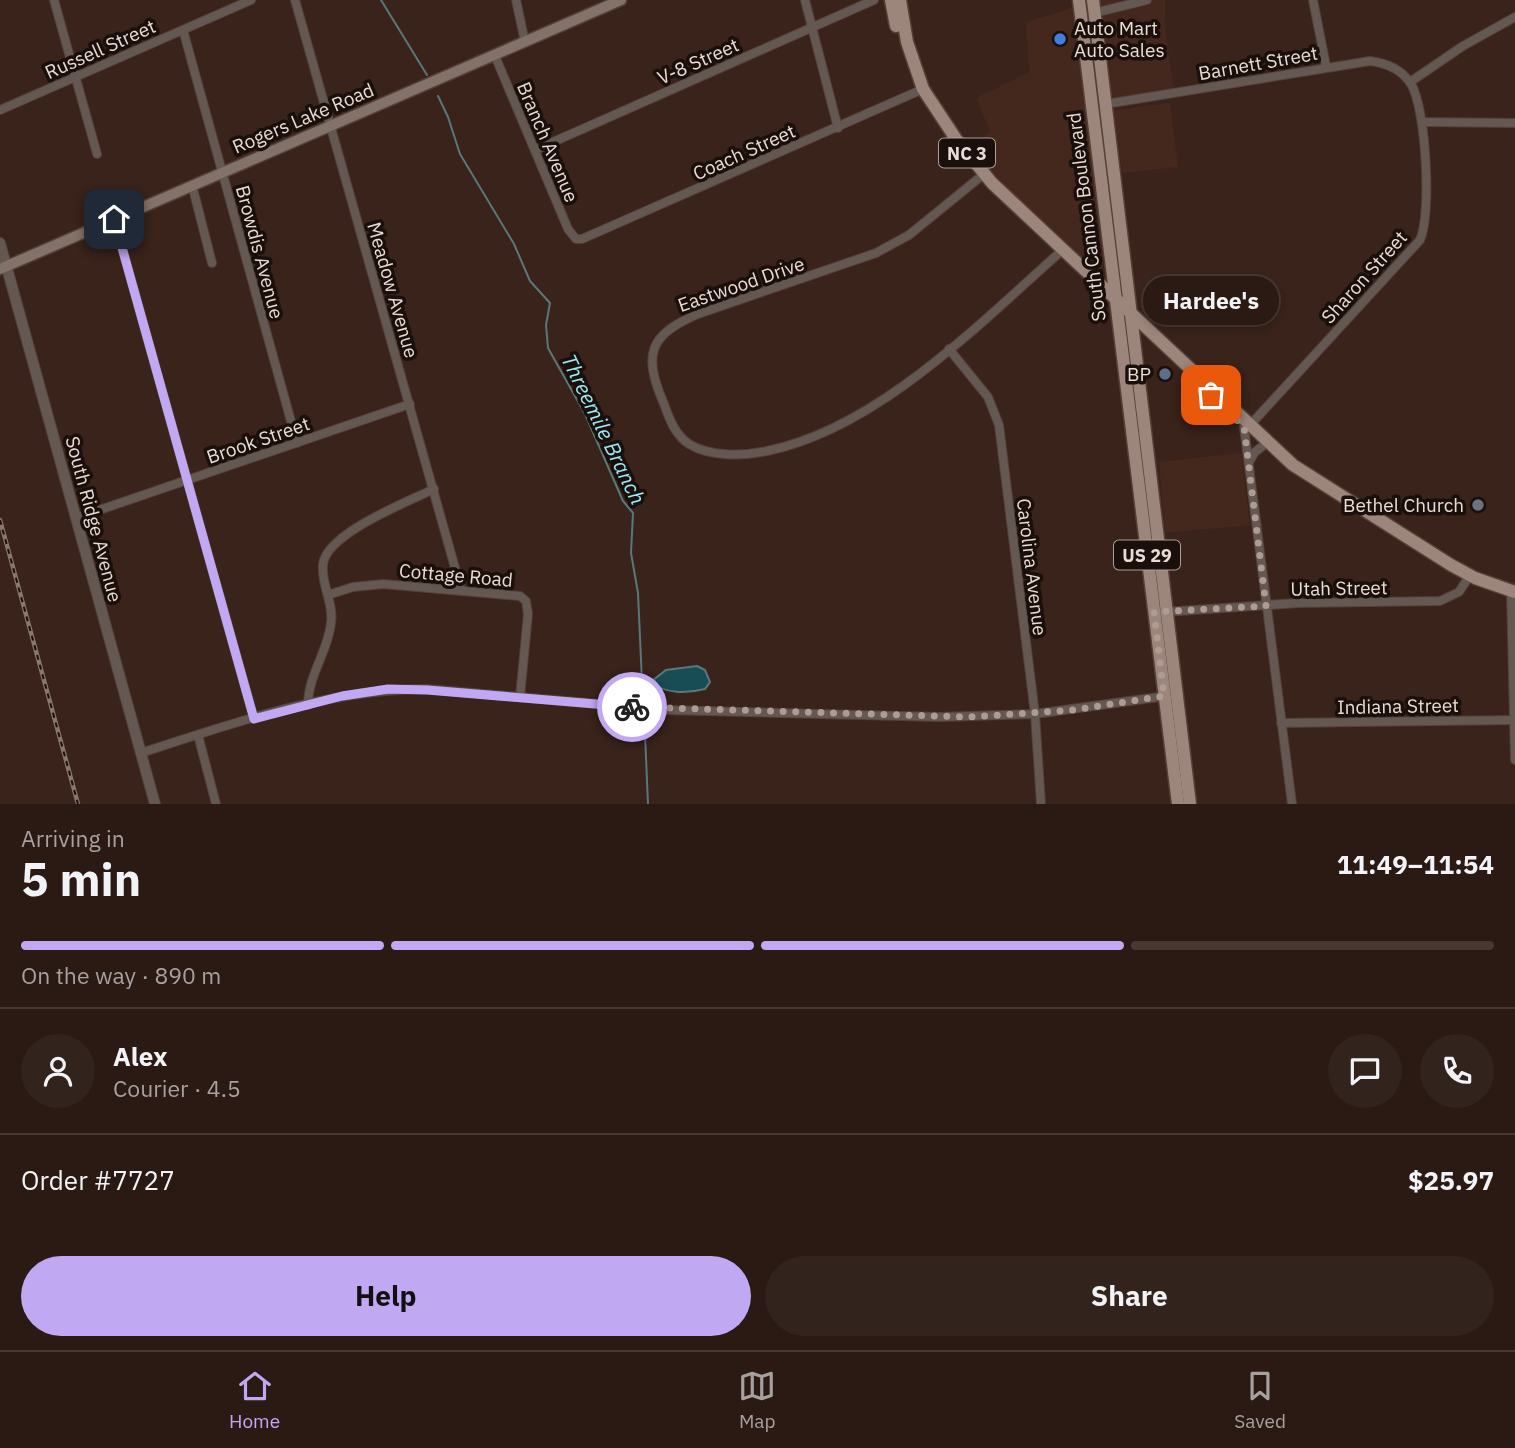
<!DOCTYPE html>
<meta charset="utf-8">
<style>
body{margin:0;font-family:"IBM Plex Sans",sans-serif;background:#33231d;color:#f1f3f6;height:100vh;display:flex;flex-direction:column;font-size:26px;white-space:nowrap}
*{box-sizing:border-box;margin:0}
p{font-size:23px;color:#a6a1a0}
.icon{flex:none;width:38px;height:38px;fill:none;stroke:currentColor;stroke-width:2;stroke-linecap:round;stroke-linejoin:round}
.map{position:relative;height:804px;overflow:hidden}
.side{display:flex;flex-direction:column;background:#2b1a14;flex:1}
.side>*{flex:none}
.pin{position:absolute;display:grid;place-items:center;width:60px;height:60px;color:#fff;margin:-30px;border-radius:14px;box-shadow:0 4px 10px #0006}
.courier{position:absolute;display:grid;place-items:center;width:70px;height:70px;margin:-35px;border:5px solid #c0a8f3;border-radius:50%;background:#fff;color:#222;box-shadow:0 2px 9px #0007}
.bubble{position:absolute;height:49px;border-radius:24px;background:#2b1a14;box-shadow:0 4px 10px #0003,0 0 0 2px #473834;font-size:23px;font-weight:700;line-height:49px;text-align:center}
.headline em{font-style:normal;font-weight:700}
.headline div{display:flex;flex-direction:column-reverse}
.headline{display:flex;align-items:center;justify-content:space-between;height:119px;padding:0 21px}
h1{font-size:46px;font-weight:700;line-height:52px}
.bar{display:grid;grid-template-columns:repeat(4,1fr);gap:10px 7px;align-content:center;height:84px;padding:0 21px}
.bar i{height:9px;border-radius:5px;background:#473834}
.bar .current{background:#c0a8f3}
.bar p{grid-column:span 4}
.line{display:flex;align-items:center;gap:18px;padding:0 21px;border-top:2px solid #473834}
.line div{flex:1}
.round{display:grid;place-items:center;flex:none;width:74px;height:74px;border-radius:37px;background:#33231d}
.primary-button{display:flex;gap:14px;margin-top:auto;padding:14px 21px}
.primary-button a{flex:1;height:80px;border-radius:42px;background:#c0a8f3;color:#111;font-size:28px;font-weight:700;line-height:80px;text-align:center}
.primary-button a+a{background:#33231d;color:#f1f3f6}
.tabs{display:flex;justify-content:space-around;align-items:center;height:98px;border-top:2px solid #473834;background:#2b1a14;font-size:19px;color:#a6a1a0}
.tabs a{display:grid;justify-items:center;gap:4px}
.tabs .current{color:#c0a8f3}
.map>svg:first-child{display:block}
</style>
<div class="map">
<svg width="1515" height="804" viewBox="0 0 1515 804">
<rect width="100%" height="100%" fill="#39231a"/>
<g fill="#45281d">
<polygon points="1099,0 1165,0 1165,29 1174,90 1112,98"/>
<polygon points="1074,7 1102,243 1100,262 1093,265 1084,263 1029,211 966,142 980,139 990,131 976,98 1029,72 1026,22"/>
<polygon points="1170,103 1178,167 1122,173 1114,110"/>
<polygon points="1241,453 1250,525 1165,533 1159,462"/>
</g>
<path fill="#194d56" stroke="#58787c" stroke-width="2" d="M697,666L705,670L710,682L705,689C689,693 663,695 652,681L666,670Z"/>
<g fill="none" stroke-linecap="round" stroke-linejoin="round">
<g stroke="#58787c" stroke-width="2">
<polyline points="381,0 427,75"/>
<polyline points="438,96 448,117 460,154 514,244 530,281 550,303 546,325 548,348 585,414 623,501 633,513 631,553 638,593 643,705"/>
<polyline points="643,681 655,681"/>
<polyline points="644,711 648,804"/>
</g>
<g stroke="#554038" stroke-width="10">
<g id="minor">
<polyline points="54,0 97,154"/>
<polyline points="295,0 461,589"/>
<polyline points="516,0 525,42"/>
<polyline points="805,0 838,128"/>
<polyline points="1313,0 1326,66"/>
<polyline points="1094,13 1147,0"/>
<polyline points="183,30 297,443"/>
<polyline points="495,56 568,229 576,239 582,239 923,89"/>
<polyline points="1410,82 1463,46 1515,17"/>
<path d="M1106,104L1370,61C1387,63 1402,70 1411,84C1426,108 1432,214 1420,240L1252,423"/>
<polyline points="0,110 251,0"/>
<polyline points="1422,122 1515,123"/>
<polyline points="535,150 874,0"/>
<path d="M984,174L909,235L876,253L698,314C648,335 643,355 664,404C669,418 675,435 689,444C710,457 743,456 767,451C876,429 977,326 1058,254"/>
<polyline points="192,185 212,263"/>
<polyline points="114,219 254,719"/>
<polyline points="949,349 988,397 999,425 1035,714 1041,804"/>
<polyline points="1244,427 1292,804"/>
<polyline points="1249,462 1255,452 1264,445"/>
<polyline points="76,518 410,404"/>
<polyline points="1511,591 1515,760"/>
<polyline points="328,595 353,587 383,584 520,596 526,601 528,614 520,697"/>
<polyline points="1164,612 1298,603 1440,601 1459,592 1470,575"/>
<path d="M308,705C308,675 328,652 331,623C334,603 321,585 323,565C325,534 407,502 434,489"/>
<polyline points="1281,723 1515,720"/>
<polyline points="198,735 216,804"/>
<path d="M141,753C233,723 329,689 427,689L666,710L940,717L1035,714L1166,696"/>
</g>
</g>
<g stroke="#554038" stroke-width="12">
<polyline id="tertiary" points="0,243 155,804"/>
</g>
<g stroke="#554038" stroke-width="13">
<polyline id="secondary" points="0,269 621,0"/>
</g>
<g stroke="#554038" stroke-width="15">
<g id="primary">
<polyline points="891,0 896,26"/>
<polyline points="900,0 907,42 923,89 956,139 992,183 1293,465 1451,565 1475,578 1515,592"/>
<polyline points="1079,0 1178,804"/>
<polyline points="1093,0 1190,804"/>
</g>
</g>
<use href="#minor" stroke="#635852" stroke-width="8"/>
<use href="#tertiary" stroke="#635852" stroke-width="10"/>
<use href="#secondary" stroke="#837269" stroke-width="10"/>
<use href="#primary" stroke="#9c857a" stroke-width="12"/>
<g stroke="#89766e" stroke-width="4.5">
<polyline id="rail" points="0,520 78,804"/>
</g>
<use href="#rail" stroke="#190f0b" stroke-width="2" stroke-dasharray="5" stroke-linecap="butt"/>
</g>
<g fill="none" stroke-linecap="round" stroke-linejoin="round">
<polyline stroke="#ad9b94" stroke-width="7" stroke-dasharray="0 12.6" points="632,707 970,717 1073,710 1164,696 1154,612 1266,606 1244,427 1211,395"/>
<polyline stroke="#c0a8f3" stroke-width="9" points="114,219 254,719 342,696 388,689 427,690 632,707"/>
</g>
<circle fill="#3f7fe0" stroke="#190f0b" stroke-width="2.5" cx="1060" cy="39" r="7"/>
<circle fill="#5c6f8a" stroke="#190f0b" stroke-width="2.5" cx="1165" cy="374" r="7"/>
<circle fill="#6b7280" stroke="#190f0b" stroke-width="2.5" cx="1478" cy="505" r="7"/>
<g text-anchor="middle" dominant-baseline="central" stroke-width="7" stroke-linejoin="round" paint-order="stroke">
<g fill="#190f0b" stroke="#ac9e98" stroke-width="2">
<rect x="939" y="138.5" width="56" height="29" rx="5"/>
<rect x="1114" y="540.5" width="66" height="29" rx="5"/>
</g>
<g font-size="18" font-weight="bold" fill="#ebdbd5">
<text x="967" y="153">NC 3</text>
<text x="1147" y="555">US 29</text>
</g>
<g font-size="19" fill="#ebdbd5" stroke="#190f0b" text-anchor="end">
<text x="1074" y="28" text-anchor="start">Auto Mart<tspan x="1074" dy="22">Auto Sales</tspan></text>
<text x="1151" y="374">BP</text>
<text x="1464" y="505">Bethel Church</text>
</g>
<g font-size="19" fill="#ebdbd5" stroke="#190f0b">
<text transform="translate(100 49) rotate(-24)">Russell Street</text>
<text transform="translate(698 61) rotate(-24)">V-8 Street</text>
<text transform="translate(1258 63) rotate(-10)">Barnett Street</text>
<text transform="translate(303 118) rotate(-23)">Rogers Lake Road</text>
<text transform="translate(548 142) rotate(67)">Branch Avenue</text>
<text transform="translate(744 152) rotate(-24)">Coach Street</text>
<text transform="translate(1086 217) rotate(-97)">South Cannon Boulevard</text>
<text transform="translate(260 252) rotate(75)">Browdis Avenue</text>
<text transform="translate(1364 277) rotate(-48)">Sharon Street</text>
<text transform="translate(741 284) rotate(-19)">Eastwood Drive</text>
<text transform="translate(393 290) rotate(74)">Meadow Avenue</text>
<text transform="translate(258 440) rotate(-19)">Brook Street</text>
<text transform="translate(94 519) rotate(75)">South Ridge Avenue</text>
<text transform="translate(1032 567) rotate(83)">Carolina Avenue</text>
<text transform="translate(456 575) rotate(5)">Cottage Road</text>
<text transform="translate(1339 588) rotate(-1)">Utah Street</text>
<text transform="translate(1398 706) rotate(-1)">Indiana Street</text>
</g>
<g font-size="21" font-style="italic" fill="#9ceaf9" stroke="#190f0b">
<text transform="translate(604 429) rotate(64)">Threemile Branch</text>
</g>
</g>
</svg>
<div class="pin" style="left:1211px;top:395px;background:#ea580c"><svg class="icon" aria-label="bag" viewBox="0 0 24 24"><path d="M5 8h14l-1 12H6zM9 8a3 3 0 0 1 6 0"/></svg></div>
<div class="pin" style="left:114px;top:219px;background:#1f2937"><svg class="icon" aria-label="home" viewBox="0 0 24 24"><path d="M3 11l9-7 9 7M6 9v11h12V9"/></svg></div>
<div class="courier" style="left:632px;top:707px"><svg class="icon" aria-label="bike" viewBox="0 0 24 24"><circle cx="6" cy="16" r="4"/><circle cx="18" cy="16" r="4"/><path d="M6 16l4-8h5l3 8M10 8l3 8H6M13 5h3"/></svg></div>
<div class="bubble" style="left:1143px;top:276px;width:136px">Hardee's</div>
</div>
<section class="side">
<div class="headline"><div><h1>5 min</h1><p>Arriving in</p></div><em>11:49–11:54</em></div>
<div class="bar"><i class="current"></i><i class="current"></i><i class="current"></i><i></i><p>On the way · 890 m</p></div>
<div class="line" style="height:126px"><a class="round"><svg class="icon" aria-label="person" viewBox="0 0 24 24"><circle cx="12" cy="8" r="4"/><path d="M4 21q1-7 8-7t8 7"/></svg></a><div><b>Alex</b><p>Courier · 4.5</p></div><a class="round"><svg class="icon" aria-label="chat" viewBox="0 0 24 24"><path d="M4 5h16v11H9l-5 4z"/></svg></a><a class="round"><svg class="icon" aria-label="phone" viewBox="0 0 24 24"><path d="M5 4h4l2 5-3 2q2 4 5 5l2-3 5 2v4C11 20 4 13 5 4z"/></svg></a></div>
<div class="line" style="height:91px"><div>Order #7727</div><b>$25.97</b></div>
<div class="primary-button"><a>Help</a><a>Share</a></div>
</section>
<nav class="tabs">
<a class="current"><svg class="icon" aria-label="home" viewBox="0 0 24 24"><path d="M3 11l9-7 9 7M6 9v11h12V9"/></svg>Home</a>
<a><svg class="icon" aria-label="map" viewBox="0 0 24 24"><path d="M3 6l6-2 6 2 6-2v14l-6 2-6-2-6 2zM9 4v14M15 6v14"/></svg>Map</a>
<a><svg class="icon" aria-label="saved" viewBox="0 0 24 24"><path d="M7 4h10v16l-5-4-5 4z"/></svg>Saved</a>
</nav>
